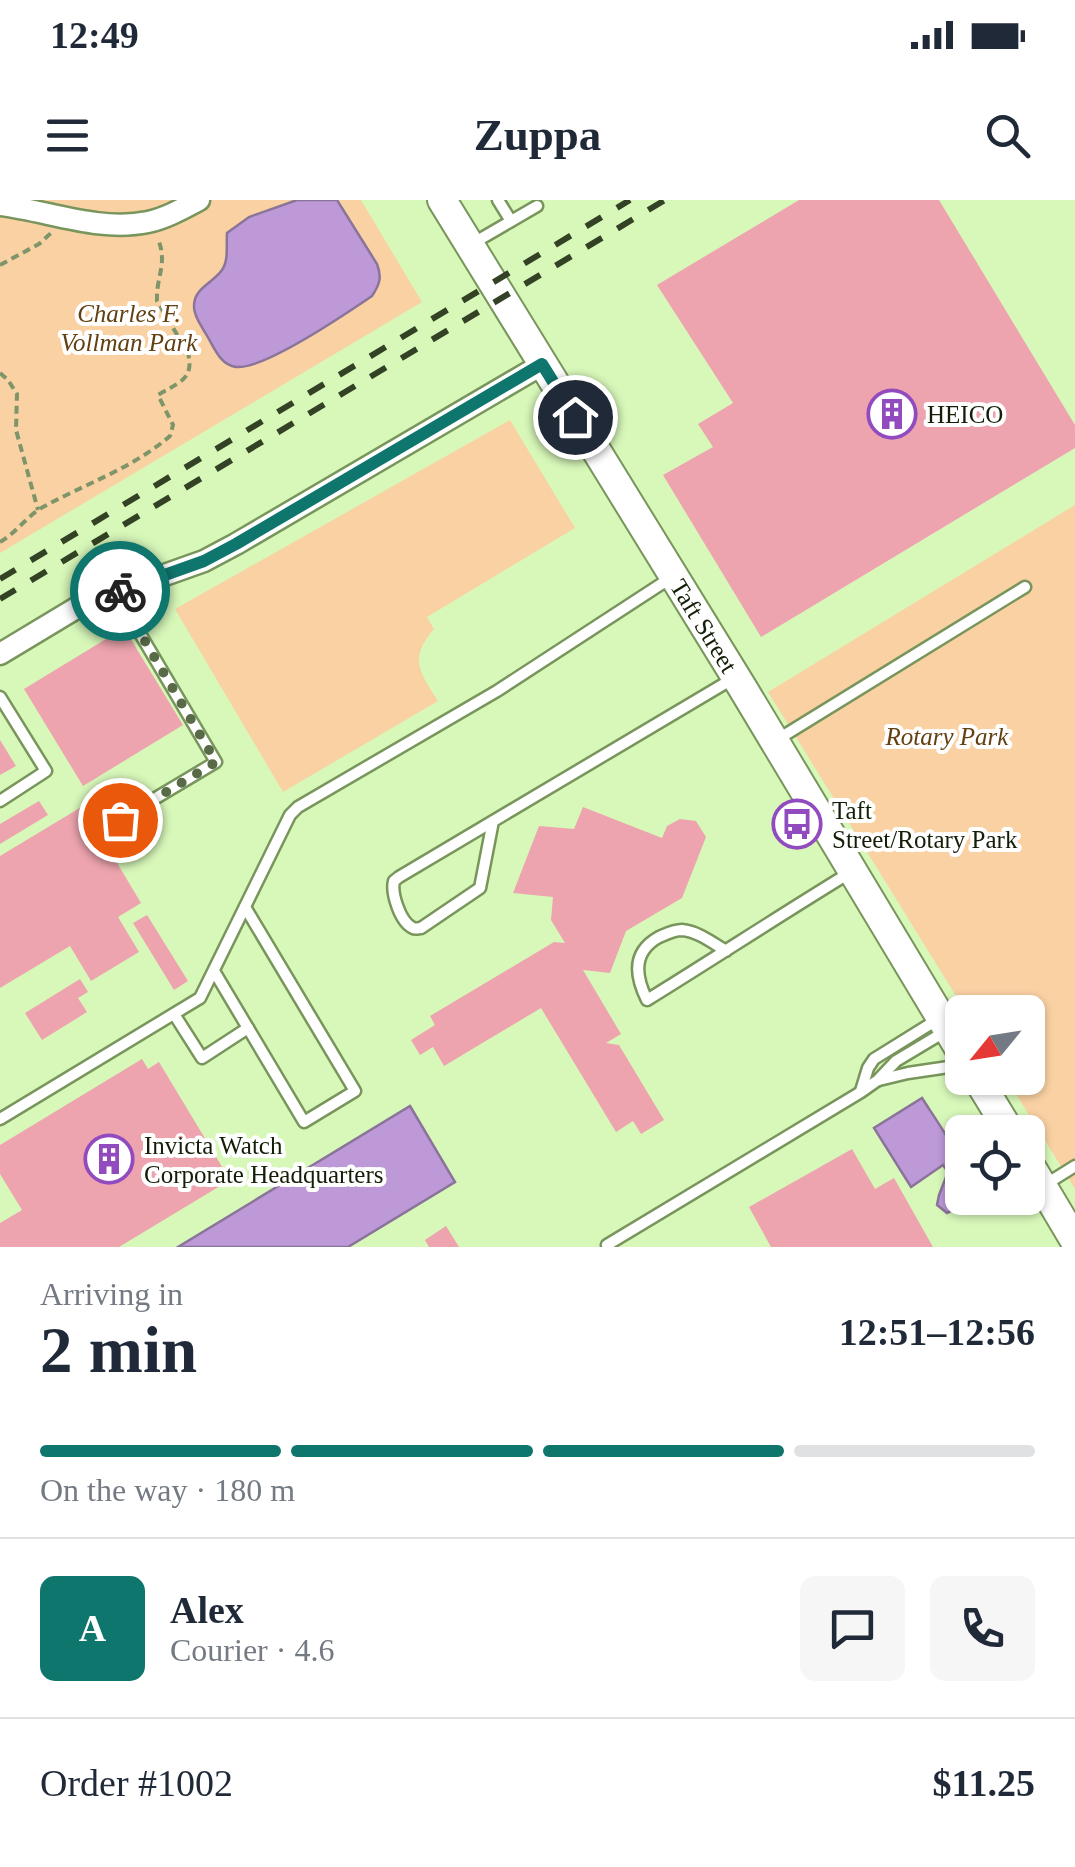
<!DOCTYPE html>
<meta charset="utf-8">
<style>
body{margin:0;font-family:Georgia,serif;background:#f6f6f7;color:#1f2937;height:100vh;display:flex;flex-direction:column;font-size:38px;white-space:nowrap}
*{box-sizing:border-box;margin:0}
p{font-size:32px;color:#747a83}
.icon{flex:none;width:55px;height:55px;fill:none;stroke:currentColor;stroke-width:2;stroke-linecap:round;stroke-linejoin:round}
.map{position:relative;height:1047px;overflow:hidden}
.drawer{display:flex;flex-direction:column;background:#fff;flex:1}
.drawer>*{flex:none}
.needle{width:65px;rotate:240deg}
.fabs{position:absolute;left:945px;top:795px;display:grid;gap:20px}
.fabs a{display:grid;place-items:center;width:100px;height:100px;border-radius:15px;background:#fff;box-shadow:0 2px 8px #0004;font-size:50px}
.pin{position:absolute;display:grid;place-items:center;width:85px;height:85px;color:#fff;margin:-42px;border:5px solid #fff;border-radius:50%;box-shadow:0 2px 10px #0007}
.courier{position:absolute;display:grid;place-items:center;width:100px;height:100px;margin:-50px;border:8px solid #0f766e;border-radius:50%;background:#fff;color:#222;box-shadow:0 2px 12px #0007}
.head em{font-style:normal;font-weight:800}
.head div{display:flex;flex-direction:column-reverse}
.head{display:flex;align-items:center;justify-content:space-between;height:170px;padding:0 40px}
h1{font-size:65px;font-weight:800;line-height:75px}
.bar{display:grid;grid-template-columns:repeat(4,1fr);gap:15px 10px;align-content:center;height:120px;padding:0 40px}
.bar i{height:12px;border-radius:8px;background:#e0e1e3}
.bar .selected{background:#0f766e}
.bar p{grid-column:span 4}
.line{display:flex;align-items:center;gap:25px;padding:0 40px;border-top:2px solid #e0e1e3}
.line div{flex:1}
.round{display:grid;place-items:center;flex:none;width:105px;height:105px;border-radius:15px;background:#f6f6f7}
.status{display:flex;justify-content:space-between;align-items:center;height:70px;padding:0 50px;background:#fff;direction:ltr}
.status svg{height:28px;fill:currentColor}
header{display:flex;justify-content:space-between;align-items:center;height:130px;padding:0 40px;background:#fff;font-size:45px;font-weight:800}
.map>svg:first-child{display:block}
</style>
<div class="status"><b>12:49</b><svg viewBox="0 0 49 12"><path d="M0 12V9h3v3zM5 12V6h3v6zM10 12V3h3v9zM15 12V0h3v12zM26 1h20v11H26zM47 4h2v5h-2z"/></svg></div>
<header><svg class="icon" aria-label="menu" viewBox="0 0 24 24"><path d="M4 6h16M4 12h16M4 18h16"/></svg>Zuppa<svg class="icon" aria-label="search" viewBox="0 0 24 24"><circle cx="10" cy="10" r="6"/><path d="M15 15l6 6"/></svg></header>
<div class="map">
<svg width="1075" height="1047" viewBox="0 0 1075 1047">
<rect width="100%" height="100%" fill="#d8f8ba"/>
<g fill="#fad1a3">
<polygon points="0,0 361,0 422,102 0,353"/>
<path d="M510,220L575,328L427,417L434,429C408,459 420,472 438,501L283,592L175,409Z"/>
<polygon points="1075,305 1075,989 1006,878 1028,878 1028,812 966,812 768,492"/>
</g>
<g fill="#bd99d8" stroke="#8a7499" stroke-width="2.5">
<path d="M297,0H337L377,64C382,77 380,84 372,96C347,113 264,170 236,167C222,165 216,152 210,141C205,131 194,118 194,106C194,88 213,83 222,70C229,60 226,45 227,33L249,17Z"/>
<path d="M922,898C932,914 960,953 962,969C964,981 960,998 956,1008L947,1013L937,1005L939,995L948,972L943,965L911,987L874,928Z"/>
<polygon points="410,906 455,982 348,1047 178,1047"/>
</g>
<g fill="#eda4ae">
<polygon points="799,0 939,0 1075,225 1075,248 761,437 663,275 713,247 698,224 733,203 657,85"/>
<polygon points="124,428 183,525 83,586 24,489"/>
<polygon points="0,540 16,566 0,575"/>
<polygon points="39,601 48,615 0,644 0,624"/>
<polygon points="83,606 141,703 118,717 139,752 91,781 70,746 0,788 0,656"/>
<polygon points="583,607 662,638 667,626 680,619 696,621 706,637 682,698 626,731 610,773 583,770 621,834 606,843 619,845 664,920 641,934 633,921 616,932 541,808 444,866 433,847 420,855 411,840 435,825 430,816 554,742 565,743 551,720 553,697 513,693 539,626 574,629"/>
<polygon points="147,715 188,781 174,790 133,723"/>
<polygon points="80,779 88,792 78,798 87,812 42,840 25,813"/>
<polygon points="142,859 148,869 159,862 230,980 119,1047 0,1047 0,1023 22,1010 0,974 0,945"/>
<polygon points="852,949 875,989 894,978 933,1047 771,1047 749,1007"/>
<polygon points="446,1026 459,1047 429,1047 425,1040"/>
</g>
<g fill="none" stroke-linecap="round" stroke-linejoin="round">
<g stroke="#78955c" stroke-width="15">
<g id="lane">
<polyline points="498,0 511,21"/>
<polyline points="470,45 537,6"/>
<polyline points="116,393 216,562 119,620"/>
<polyline points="0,497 46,571 0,601"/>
<polyline points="775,541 1025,387"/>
<path d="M493,621L480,688L421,728C419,728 415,729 413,728C400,722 391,693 394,681L399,677L734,478"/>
<path d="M726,751C713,743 697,731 682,730C674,730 666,734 659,737C632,752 635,776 647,800C715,758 782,714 851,672"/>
<polyline points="214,771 304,922 355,891 245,707"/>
<polyline points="174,814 202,858 248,828"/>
<polyline points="879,880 908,873 962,865"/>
<polyline points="861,891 868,868 874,859 940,818"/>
<polyline points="0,919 200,798 290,615 298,607 497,491 672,377"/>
<polyline points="1043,986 1075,966"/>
<polyline points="608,1047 607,1045 861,892 878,880 896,861 946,831"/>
</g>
</g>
<g stroke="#78955c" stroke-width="25">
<g id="street">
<path d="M0,5C49,11 99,32 148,22C166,18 182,9 199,0"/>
<polyline points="0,454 83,404 204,361 236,344 543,164"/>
</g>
</g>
<g stroke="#78955c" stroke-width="32">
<g id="secondary">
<path id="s1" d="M442,0L742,487L962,853"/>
<polyline points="977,878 1010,932"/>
<polyline points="1028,962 1075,1041"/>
</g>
</g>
<g stroke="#7e9569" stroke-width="4" stroke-dasharray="8 5" stroke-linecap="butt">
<polyline points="0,65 39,44 51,33"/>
<polyline points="0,173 8,180 17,194 16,230 38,310"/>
<path d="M0,342C16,333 27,316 43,307C85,284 133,268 170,236L173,225L158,195C177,183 195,180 188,153L157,101C156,76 168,64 158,39"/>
</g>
<use href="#lane" stroke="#fff" stroke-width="10"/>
<use href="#street" stroke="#fff" stroke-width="20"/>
<use href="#secondary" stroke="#fff" stroke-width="28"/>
<g stroke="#334224" stroke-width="6" stroke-dasharray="18 18" stroke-linecap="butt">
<polyline points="0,379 630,0"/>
<polyline points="0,399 665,0"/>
</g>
</g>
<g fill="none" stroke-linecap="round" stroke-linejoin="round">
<polyline stroke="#586a46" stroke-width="10" stroke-dasharray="0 18" points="120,620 216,562 116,392 120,391"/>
<polyline stroke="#0f766e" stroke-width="12" points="120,391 204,361 236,344 542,164 575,217"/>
</g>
<defs>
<g id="building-ring" transform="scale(2.5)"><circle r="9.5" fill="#fff" stroke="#924bbf" stroke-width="1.5"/><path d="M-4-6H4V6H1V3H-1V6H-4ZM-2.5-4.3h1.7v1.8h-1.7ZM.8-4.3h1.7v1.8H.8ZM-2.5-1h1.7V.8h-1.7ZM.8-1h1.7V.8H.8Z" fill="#924bbf"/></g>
<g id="bus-ring" transform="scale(2.5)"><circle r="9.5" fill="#fff" stroke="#924bbf" stroke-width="1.5"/><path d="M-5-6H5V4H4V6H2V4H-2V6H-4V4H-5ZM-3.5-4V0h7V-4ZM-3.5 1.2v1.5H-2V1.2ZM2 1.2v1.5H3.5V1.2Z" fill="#924bbf"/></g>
</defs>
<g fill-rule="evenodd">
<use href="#building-ring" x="892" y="214"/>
<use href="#bus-ring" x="797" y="624"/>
<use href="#building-ring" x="109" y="959"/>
</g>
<g text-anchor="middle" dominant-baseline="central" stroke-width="8" stroke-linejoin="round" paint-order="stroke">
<g font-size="25" font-style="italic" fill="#624011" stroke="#fff">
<text x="129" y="113">Charles F.<tspan x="129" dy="29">Vollman Park</tspan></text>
<text x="947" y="536">Rotary Park</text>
</g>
<g font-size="25" fill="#131e07" stroke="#fff" text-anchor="start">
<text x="927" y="214">HEICO</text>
<text x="832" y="610">Taft<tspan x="832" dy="29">Street/Rotary Park</tspan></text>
<text x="144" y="945">Invicta Watch<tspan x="144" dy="29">Corporate Headquarters</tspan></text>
</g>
<g font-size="25" fill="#131e07" stroke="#fff">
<text stroke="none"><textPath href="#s1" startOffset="500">Taft Street</textPath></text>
</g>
</g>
</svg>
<div class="fabs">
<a><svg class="needle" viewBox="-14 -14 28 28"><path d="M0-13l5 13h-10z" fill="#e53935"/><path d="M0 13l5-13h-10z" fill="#747a83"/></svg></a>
<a><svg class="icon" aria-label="locate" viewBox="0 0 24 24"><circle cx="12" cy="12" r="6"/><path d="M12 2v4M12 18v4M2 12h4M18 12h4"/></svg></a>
</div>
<div class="pin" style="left:120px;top:620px;background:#ea580c"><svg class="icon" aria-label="bag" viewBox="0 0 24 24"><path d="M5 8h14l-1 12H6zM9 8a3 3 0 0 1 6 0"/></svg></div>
<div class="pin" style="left:575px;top:217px;background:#1f2937"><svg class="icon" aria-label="home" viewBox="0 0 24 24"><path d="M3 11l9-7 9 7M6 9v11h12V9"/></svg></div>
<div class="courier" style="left:120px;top:391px"><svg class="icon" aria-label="bike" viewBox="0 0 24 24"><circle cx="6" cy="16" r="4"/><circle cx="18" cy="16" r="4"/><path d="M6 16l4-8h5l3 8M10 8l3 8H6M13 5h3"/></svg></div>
</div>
<section class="drawer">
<div class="head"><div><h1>2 min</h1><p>Arriving in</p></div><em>12:51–12:56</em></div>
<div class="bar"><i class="selected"></i><i class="selected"></i><i class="selected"></i><i></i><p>On the way · 180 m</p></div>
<div class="line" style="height:180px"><b class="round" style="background:#0f766e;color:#fff">A</b><div><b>Alex</b><p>Courier · 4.6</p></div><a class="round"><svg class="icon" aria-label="chat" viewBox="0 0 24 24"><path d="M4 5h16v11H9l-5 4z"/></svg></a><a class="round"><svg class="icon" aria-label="phone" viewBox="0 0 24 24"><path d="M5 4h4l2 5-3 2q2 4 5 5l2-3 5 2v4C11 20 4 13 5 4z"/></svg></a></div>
<div class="line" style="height:130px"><div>Order #1002</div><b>$11.25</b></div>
</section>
